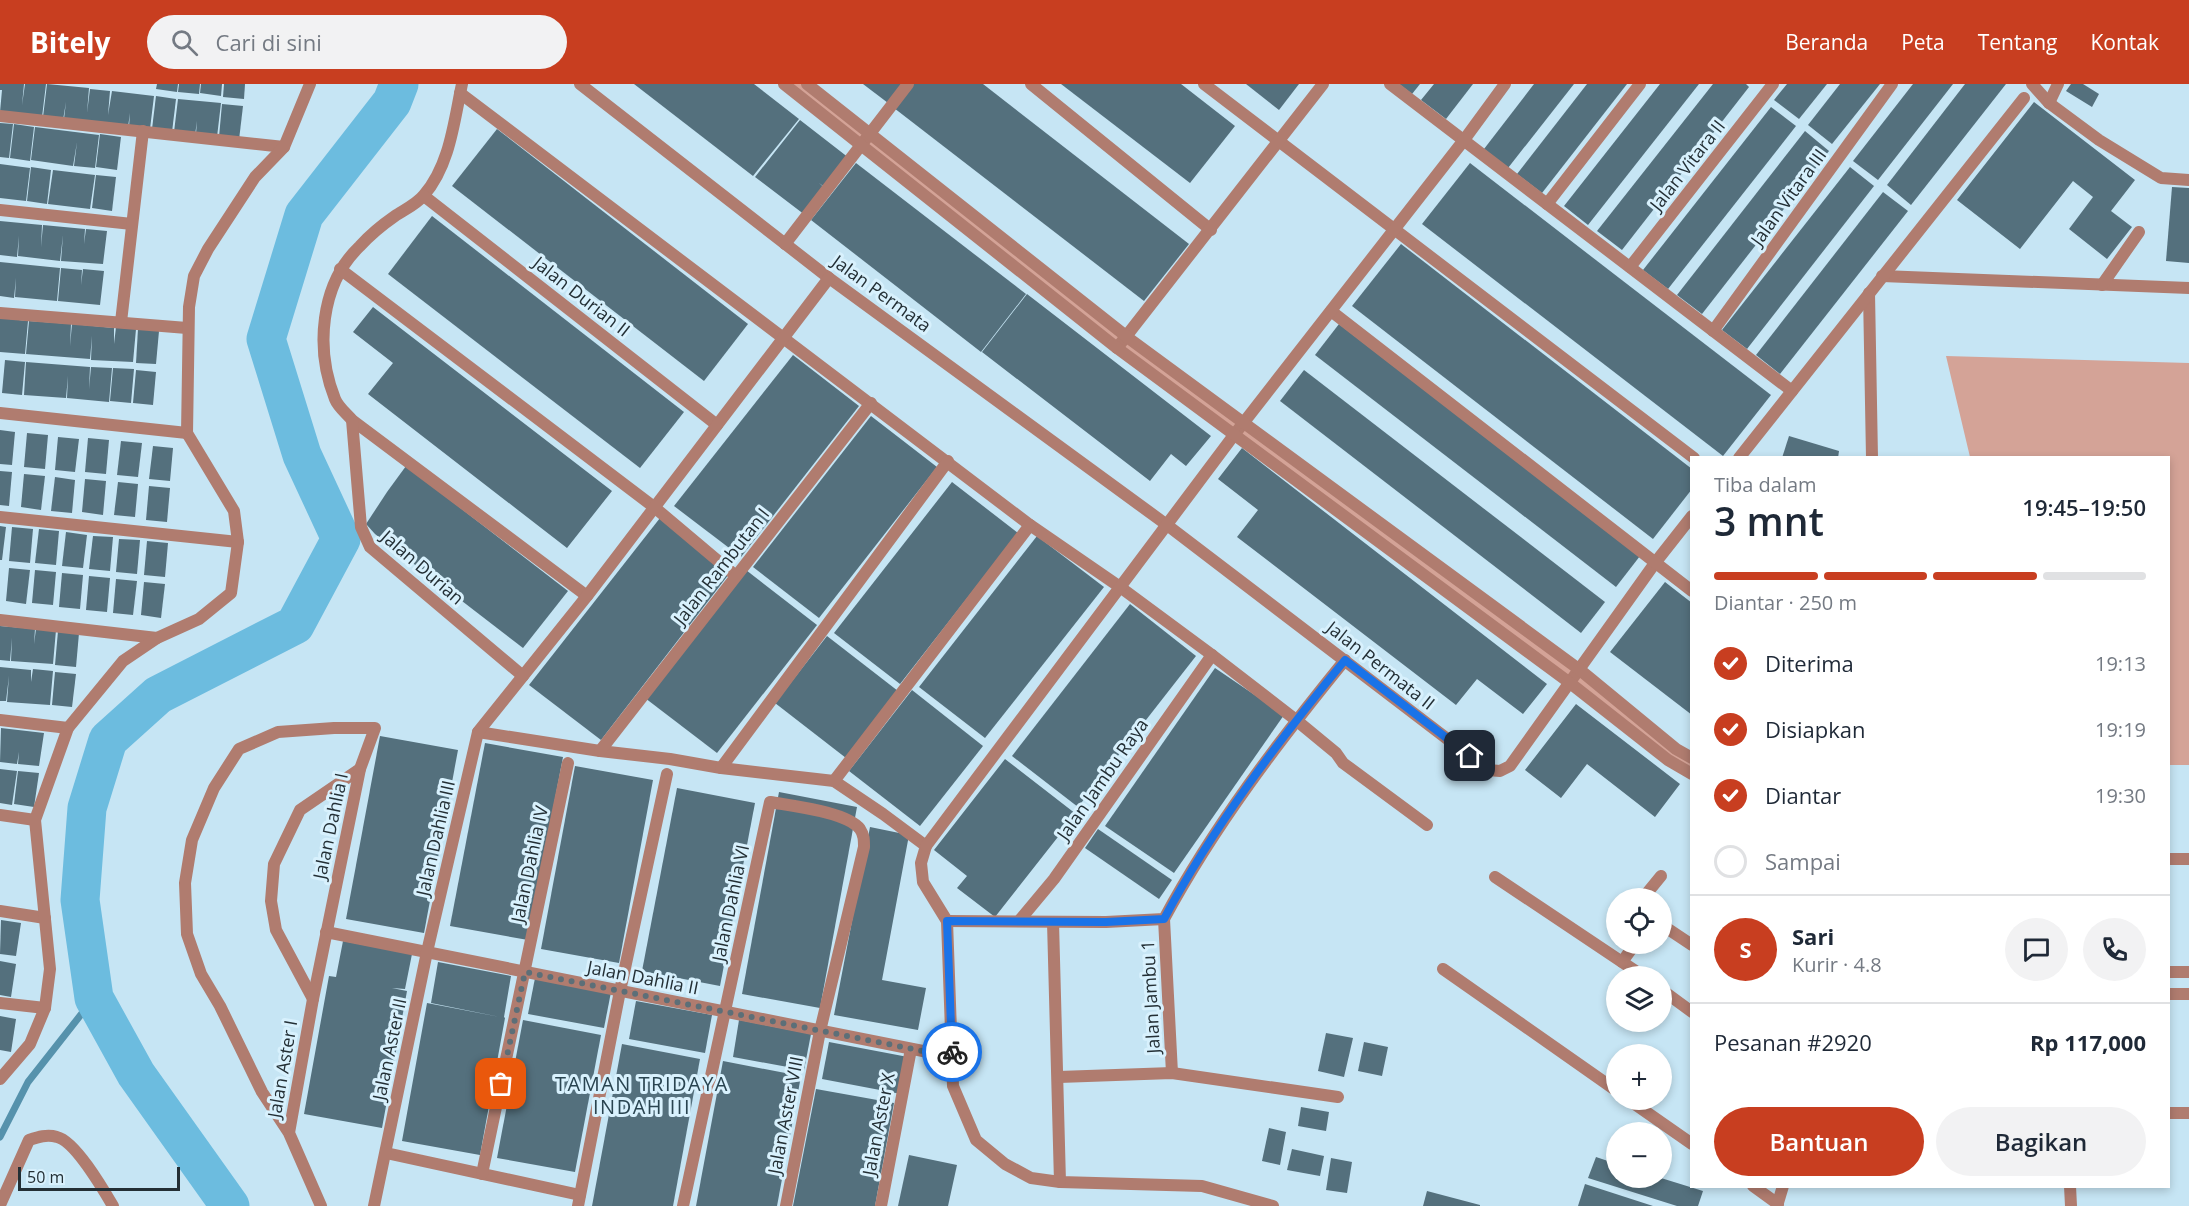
<!DOCTYPE html>
<html lang="id">
<meta charset="utf-8">
<style>
body{margin:0;font-family:"Open Sans",sans-serif;background:#f2f2f3;color:#1f2937;height:100vh;display:flex;flex-direction:column;font-size:22px;white-space:nowrap}
*{box-sizing:border-box;margin:0}
p{font-size:20px;color:#747a83}
.icon{flex:none;width:33px;height:33px;fill:none;stroke:currentColor;stroke-width:2;stroke-linecap:round;stroke-linejoin:round}
.map{position:relative;flex:1;overflow:hidden}
.panel{position:absolute;left:1690px;top:372px;width:480px;height:732px;display:flex;flex-direction:column;background:#fff;border-radius:0px;box-shadow:0 3px 9px #0003}
.panel>*{flex:none}
.fabs{position:absolute;left:1606px;top:804px;display:grid;gap:12px}
.fabs a{display:grid;place-items:center;width:66px;height:66px;border-radius:50%;background:#fff;box-shadow:0 3px 9px #0003;font-size:30px}
.scale{position:absolute;left:18px;bottom:15px;width:162px;box-sizing:border-box;padding-left:6px;border:3px solid #232f35;border-top:0;font-size:16px;line-height:21px;white-space:nowrap;color:#232f35;-webkit-text-stroke:4px #d8f1fd;paint-order:stroke}
.pin{position:absolute;display:grid;place-items:center;width:51px;height:51px;color:#fff;margin:-26px;border-radius:12px;box-shadow:0 3px 9px #0006}
.courier{position:absolute;display:grid;place-items:center;width:60px;height:60px;margin:-30px;border:4px solid #1a73e8;border-radius:50%;background:#fff;color:#222;box-shadow:0 2px 8px #0007}
.overview em{font-style:normal;font-weight:600}
.overview div{display:flex;flex-direction:column-reverse}
.overview{display:flex;align-items:center;justify-content:space-between;height:102px;padding:0 24px}
h1{font-size:39px;font-weight:600;line-height:45px}
.bar{display:grid;grid-template-columns:repeat(4,1fr);gap:9px 6px;align-content:center;height:72px;padding:0 24px}
.bar i{height:8px;border-radius:4px;background:#e0e1e3}
.bar .active{background:#c83e20}
.bar p{grid-column:span 4}
.line{display:flex;align-items:center;gap:15px;padding:0 24px;border-top:2px solid #e0e1e3}
.line div{flex:1}
.round{display:grid;place-items:center;flex:none;width:63px;height:63px;border-radius:32px;background:#f2f2f3}
ol{padding:0 24px;list-style:none}
li{display:flex;align-items:center;gap:18px;height:66px}
li p{margin-inline-start:auto}
li .icon{padding:6px;border-radius:50%;background:#c83e20;color:#fff;stroke-width:4}
li:last-child{color:#747a83}
li i{width:33px;height:33px;border:3px solid #e0e1e3;border-radius:50%}
.primary-button{display:flex;gap:12px;margin-top:auto;padding:12px 24px}
.primary-button a{flex:1;height:69px;border-radius:36px;background:#c83e20;color:#fff;font-size:24px;font-weight:600;line-height:69px;text-align:center}
.primary-button a+a{background:#f2f2f3;color:#1f2937}
header{display:flex;align-items:center;gap:36px;box-sizing:border-box;height:84px;padding:0 30px;background:#c83e20;color:#fff}
header strong{font-size:28px}
nav{display:flex;gap:33px;margin-inline-start:auto;font-size:21px}
.search{width:420px;height:54px;background:#f2f2f3;display:flex;align-items:center;gap:15px;box-sizing:border-box;padding:0 21px;border-radius:33px;color:#747a83;font-size:22px}
.map>svg:first-child{display:block}
</style>
<header>
<strong>Bitely</strong>
<div class="search"><svg class="icon" aria-label="search" viewBox="0 0 24 24"><circle cx="10" cy="10" r="6"/><path d="M15 15l6 6"/></svg>Cari di sini</div>
<nav><a>Beranda</a><a>Peta</a><a>Tentang</a><a>Kontak</a></nav>
</header>
<div class="map">
<svg width="2189" height="1122" viewBox="0 0 2189 1122">
<rect width="100%" height="100%" fill="#c6e5f4"/>
<g fill="#d4a397">
<polygon points="784,0 807,0 1127,253 1692,674 1692,690 1234,351"/>
<polygon points="1946,272 2189,279 2189,681 2169,681 2169,374 1970,373"/>
</g>
<g fill="none" stroke-linecap="round" stroke-linejoin="round">
<polyline stroke="#5692ac" stroke-width="7" points="0,1053 28,998 94,914"/>
<polyline stroke="#6cbcdf" stroke-width="39" points="230,1122 136,990 94,914 80,816 87,724 108,656 158,611 295,541 341,455 302,371 266,255 304,131 392,18 399,0"/>
</g>
<g fill="#54707d">
<polygon points="0,0 24,0 22,21 25,0 46,0 42,33 0,28 2,6 0,6"/>
<polygon points="47,0 89,4 87,29 90,5 110,7 108,31 112,7 154,12 150,45 129,43 130,29 128,43 64,35 66,18 63,36 43,33"/>
<polygon points="157,0 178,0 177,8 156,5"/>
<polygon points="179,0 200,0 199,10 178,8"/>
<polygon points="201,0 222,0 221,12 200,9"/>
<polygon points="224,0 245,0 244,15 223,13"/>
<polygon points="634,0 754,0 799,35 753,92"/>
<polygon points="863,0 903,0 888,19"/>
<polygon points="912,0 983,0 1189,160 1144,217 894,24"/>
<polygon points="1061,0 1181,0 1235,42 1190,99"/>
<polygon points="1246,0 1299,0 1279,26"/>
<polygon points="1399,0 1420,0 1412,10"/>
<polygon points="1434,0 1473,0 1446,35 1421,16"/>
<polygon points="1534,0 1574,0 1508,84 1484,65"/>
<polygon points="1587,0 1627,0 1542,109 1517,90"/>
<polygon points="1660,0 1699,0 1588,141 1564,122"/>
<polygon points="1713,0 1746,0 1749,3 1622,166 1597,147"/>
<polygon points="1787,0 1827,0 1799,35 1774,16"/>
<polygon points="1840,0 1880,0 1832,60 1808,41"/>
<polygon points="1913,0 1953,0 1878,96 1853,77"/>
<polygon points="1965,0 2006,0 1911,121 1887,101"/>
<polygon points="2071,0 2083,0 2099,10 2092,23 2066,7"/>
<polygon points="156,12 176,15 172,48 152,45"/>
<polygon points="178,15 221,19 217,53 196,50 197,37 195,51 174,48"/>
<polygon points="2034,18 2135,96 2111,127 2132,143 2107,175 2069,145 2093,113 2073,97 2020,165 1957,116"/>
<polygon points="222,20 243,22 239,56 219,53"/>
<polygon points="1771,23 1796,42 1668,205 1643,186"/>
<polygon points="800,36 849,74 826,104 819,99 826,105 805,131 755,93"/>
<polygon points="0,39 13,40 9,74 0,73"/>
<polygon points="14,40 34,43 30,77 10,74"/>
<polygon points="35,43 99,51 95,84 74,82 77,58 73,82 31,76"/>
<polygon points="497,45 748,240 704,297 452,102"/>
<polygon points="1805,47 1829,67 1702,230 1677,211"/>
<polygon points="100,50 121,53 117,86 96,83"/>
<polygon points="856,79 1026,210 981,268 811,136"/>
<polygon points="1470,79 1771,311 1723,372 1422,140"/>
<polygon points="0,80 30,84 26,117 0,114"/>
<polygon points="31,83 51,86 47,120 27,117"/>
<polygon points="1850,83 1874,102 1747,265 1722,246"/>
<polygon points="53,86 95,91 90,125 48,120"/>
<polygon points="96,91 116,93 112,127 92,124"/>
<polygon points="2172,103 2189,104 2189,179 2166,177"/>
<polygon points="1883,108 1908,127 1780,290 1756,271"/>
<polygon points="432,132 684,328 640,384 388,190"/>
<polygon points="0,137 42,141 41,163 43,141 85,145 84,160 86,145 107,147 103,180 61,177 63,151 60,177 18,172 19,152 17,173 0,171"/>
<polygon points="1401,160 1692,385 1692,405 1653,455 1352,222"/>
<polygon points="0,178 60,184 57,217 15,213 16,194 14,214 0,212"/>
<polygon points="61,184 82,186 81,201 83,185 104,187 100,221 58,217"/>
<polygon points="1027,210 1211,352 1186,382 1171,370 1150,397 982,268"/>
<polygon points="373,223 612,407 567,464 368,310 393,279 353,248"/>
<polygon points="0,234 28,237 25,270 0,268"/>
<polygon points="29,237 71,240 70,262 72,240 114,244 114,260 116,243 136,245 133,278 91,276 92,252 90,275 26,270"/>
<polygon points="1339,240 1640,472 1616,503 1315,271"/>
<polygon points="138,245 159,247 156,280 136,279"/>
<polygon points="793,271 859,322 741,473 674,422"/>
<polygon points="5,276 25,278 22,311 2,309"/>
<polygon points="26,278 90,283 89,305 91,283 112,284 109,318 67,314 68,292 66,314 24,311"/>
<polygon points="113,284 134,285 131,319 110,317"/>
<polygon points="136,286 156,288 153,321 133,319"/>
<polygon points="1304,286 1605,518 1581,549 1280,317"/>
<polygon points="871,332 937,383 819,534 753,483"/>
<polygon points="0,346 15,348 12,381 0,380"/>
<polygon points="27,349 48,351 45,385 24,383"/>
<polygon points="1789,352 1839,367 1838,374 1782,374"/>
<polygon points="58,353 79,355 75,388 55,386"/>
<polygon points="88,354 109,356 106,390 85,388"/>
<polygon points="121,357 142,359 138,393 117,391"/>
<polygon points="153,362 173,364 170,397 149,395"/>
<polygon points="1242,364 1547,600 1523,630 1477,595 1456,621 1237,453 1258,426 1218,395"/>
<polygon points="406,382 568,507 523,564 375,450 366,440 387,408"/>
<polygon points="0,387 12,388 9,422 0,421"/>
<polygon points="24,390 45,392 41,426 21,423"/>
<polygon points="55,393 75,396 72,429 51,427"/>
<polygon points="85,395 106,397 103,431 82,428"/>
<polygon points="118,398 138,400 135,433 114,431"/>
<polygon points="952,398 1018,449 900,600 834,549"/>
<polygon points="149,402 170,404 167,438 146,436"/>
<polygon points="660,434 729,490 601,656 529,601"/>
<polygon points="0,442 6,443 2,476 0,476"/>
<polygon points="12,443 33,445 30,479 9,477"/>
<polygon points="39,445 59,447 56,481 35,479"/>
<polygon points="66,448 87,451 83,484 62,482"/>
<polygon points="93,452 113,453 110,487 89,485"/>
<polygon points="1037,452 1104,503 985,654 919,603"/>
<polygon points="119,455 140,456 137,490 116,488"/>
<polygon points="147,457 168,459 165,493 144,491"/>
<polygon points="9,484 30,486 26,520 6,517"/>
<polygon points="35,486 56,488 53,521 32,519"/>
<polygon points="746,486 817,541 717,669 645,614"/>
<polygon points="62,489 83,491 80,525 59,523"/>
<polygon points="89,492 110,494 107,528 86,526"/>
<polygon points="116,495 137,497 133,531 113,529"/>
<polygon points="144,498 165,500 161,534 141,531"/>
<polygon points="1665,498 1692,519 1692,631 1610,568"/>
<polygon points="1130,520 1196,572 1078,723 1012,672"/>
<polygon points="0,542 35,545 34,560 36,545 56,546 53,580 11,577 12,554 10,577 0,576"/>
<polygon points="58,547 79,549 76,583 55,581"/>
<polygon points="827,552 898,607 846,674 775,619"/>
<polygon points="0,583 31,586 31,598 33,585 53,587 50,621 7,618 9,592 6,617 0,617"/>
<polygon points="1215,584 1284,631 1174,789 1105,742"/>
<polygon points="55,588 76,590 72,623 52,621"/>
<polygon points="912,606 983,662 920,742 849,687"/>
<polygon points="1576,620 1680,700 1655,733 1587,680 1561,714 1525,686"/>
<polygon points="1,644 44,649 39,682 18,680 19,668 17,680 0,678"/>
<polygon points="380,652 458,666 424,849 346,835"/>
<polygon points="485,659 563,673 528,856 450,842"/>
<polygon points="1005,675 1076,730 995,833 957,804 967,792 934,766"/>
<polygon points="575,682 653,696 619,879 541,865"/>
<polygon points="0,685 17,687 12,721 0,719"/>
<polygon points="18,687 39,689 34,723 14,720"/>
<polygon points="677,704 755,719 720,902 642,887"/>
<polygon points="779,708 857,723 820,924 742,910"/>
<polygon points="870,743 909,751 882,896 926,904 918,946 834,931"/>
<polygon points="1098,745 1172,796 1159,815 1085,764"/>
<polygon points="1,836 21,839 16,872 0,870"/>
<polygon points="343,857 412,870 405,905 392,904 407,907 382,1044 304,1030 329,892 336,893"/>
<polygon points="0,877 16,880 11,913 0,911"/>
<polygon points="438,878 511,892 504,933 505,934 480,1071 402,1057 427,919 500,933 431,919"/>
<polygon points="535,894 611,908 604,944 528,930"/>
<polygon points="636,917 712,931 705,969 629,955"/>
<polygon points="0,932 16,935 11,968 0,966"/>
<polygon points="523,936 601,951 575,1088 497,1074"/>
<polygon points="739,936 811,950 804,986 733,973"/>
<polygon points="1326,949 1353,954 1344,993 1318,987"/>
<polygon points="829,958 908,973 901,1010 822,995"/>
<polygon points="1364,958 1388,963 1382,992 1358,987"/>
<polygon points="622,960 700,975 673,1122 592,1122"/>
<polygon points="723,977 801,992 777,1122 696,1122"/>
<polygon points="816,1005 894,1019 875,1122 793,1122"/>
<polygon points="1301,1023 1329,1028 1326,1047 1298,1042"/>
<polygon points="1269,1044 1286,1048 1280,1081 1262,1077"/>
<polygon points="1292,1065 1324,1072 1320,1092 1287,1086"/>
<polygon points="909,1071 957,1081 948,1122 898,1122"/>
<polygon points="1596,1073 1617,1080 1617,1094 1661,1094 1703,1107 1698,1122 1677,1122 1588,1094"/>
<polygon points="1331,1074 1352,1078 1347,1109 1326,1106"/>
<polygon points="1585,1100 1653,1122 1578,1122"/>
<polygon points="1427,1107 1480,1121 1480,1122 1423,1122"/>
</g>
<g fill="none" stroke-linecap="round" stroke-linejoin="round">
<g stroke="#b07c6f" stroke-width="12">
<path d="M462,0C454,37 450,81 424,111C417,120 404,126 395,132C382,141 370,151 360,162C320,200 315,265 335,315C338,323 347,330 352,336L587,512"/>
<polyline points="580,0 829,194 1167,441 1488,686 1500,687 1510,682 1655,479 1692,432"/>
<polyline points="1031,0 1211,146"/>
<polyline points="1204,0 1694,374"/>
<polyline points="1390,0 1792,307"/>
<polyline points="2032,0 2049,19 2099,56 2161,94 2189,96"/>
<polyline points="460,9 1030,441 1120,503 1212,571 1296,636 1336,669 1343,679 1427,741"/>
<polyline points="2049,19 2058,0"/>
<polyline points="0,32 284,63"/>
<polyline points="424,112 717,341"/>
<polyline points="1547,120 1640,0"/>
<polyline points="0,126 132,140"/>
<polyline points="785,160 908,0"/>
<polyline points="1630,183 1773,0"/>
<polyline points="340,185 654,423 736,492"/>
<polyline points="1882,192 2189,204"/>
<polyline points="2102,201 2139,148"/>
<polyline points="1869,209 1872,374"/>
<polyline points="1331,227 1692,507"/>
<polyline points="0,229 187,244"/>
<polyline points="121,238 143,47"/>
<polyline points="1713,247 1892,0"/>
<polyline points="1117,264 1323,0"/>
<polyline points="0,329 187,349"/>
<polyline points="352,336 361,443 370,463 523,592"/>
<polyline points="1739,374 2024,14"/>
<polyline points="0,433 238,458"/>
<polyline points="0,536 157,554"/>
<polyline points="0,636 68,644"/>
<polyline points="478,648 600,667 670,675 721,684 834,697 883,730 926,762 921,779 923,798 947,837 953,1002 976,1056 1005,1080 1031,1094 1060,1098 1202,1102 1273,1122"/>
<polyline points="600,667 871,319"/>
<polyline points="721,684 948,377"/>
<polyline points="834,697 1030,441"/>
<polyline points="0,731 35,736"/>
<polyline points="926,762 1234,351 1464,56 1505,0"/>
<polyline points="2169,775 2189,775"/>
<polyline points="1495,793 1643,892"/>
<polyline points="1643,814 1661,792"/>
<polyline points="0,827 45,834"/>
<polyline points="1164,835 1172,989"/>
<path d="M947,837L1106,838L1164,835C1214,742 1279,657 1345,576"/>
<polyline points="1019,837 1054,795 1212,571"/>
<polyline points="1053,838 1060,1098"/>
<polyline points="1662,841 1692,861"/>
<polyline points="326,848 953,973"/>
<polyline points="1622,878 1635,860"/>
<polyline points="1443,885 1617,1007"/>
<polyline points="1662,906 1692,928"/>
<polyline points="313,915 276,846 271,817 274,780 300,726 360,685"/>
<polyline points="0,919 45,924"/>
<polyline points="1059,993 1172,989 1338,1013"/>
<polyline points="0,995 30,960 45,924 50,885 35,736 68,644 123,577 157,554 199,535 231,509 238,458 234,427 187,349 189,223 194,192 208,165 255,93 284,63 310,0"/>
<polyline points="1629,1016 1692,1060"/>
<polyline points="2169,1029 2189,1029"/>
<polyline points="289,1049 262,1008 220,922 201,890 187,850 185,799 192,756 214,704 239,665 278,648 334,644 375,644 360,685 313,915 289,1049 321,1122"/>
<polyline points="386,1069 580,1111"/>
<polyline points="482,1090 568,679"/>
<polyline points="1753,1102 1778,1120"/>
<polyline points="2070,1102 2071,1122"/>
<path d="M0,1121L29,1056C38,1053 47,1050 57,1053C75,1057 103,1105 113,1122"/>
<polyline points="374,1122 427,868 478,648 587,512 829,194"/>
<polyline points="578,1122 620,907 667,690"/>
<path d="M683,1122L770,718C792,722 847,728 860,745C864,751 864,756 864,763L820,947L786,1122"/>
<polyline points="881,1122 911,965"/>
<polyline points="1777,1122 1783,1102"/>
</g>
<g stroke="#b07c6f" stroke-width="12">
<polyline points="784,0 1117,264 1570,599 1668,676 1692,690"/>
<polyline points="807,0 1131,256 1580,586 1676,665 1692,674"/>
<polyline points="2169,888 2189,888"/>
<polyline points="2169,910 2189,910"/>
</g>
</g>
<g fill="none" stroke-linecap="round" stroke-linejoin="round">
<polyline stroke="#5c6f78" stroke-width="6" stroke-dasharray="0 10.8" points="501,1000 525,888 953,973 952,968"/>
<path stroke="#1a73e8" stroke-width="8" d="M952,968L947,837L1106,838L1164,835C1213,743 1279,656 1345,576L1470,672"/>
</g>
<g text-anchor="middle" dominant-baseline="central" stroke-width="6" stroke-linejoin="round" paint-order="stroke">
<g font-size="18" fill="#232f35" stroke="#d8f1fd">
<text transform="translate(1687 81) rotate(-52)">Jalan Vitara II</text>
<text transform="translate(1788 113) rotate(-54)">Jalan Vitara III</text>
<text transform="translate(882 209) rotate(36)">Jalan Permata</text>
<text transform="translate(582 212) rotate(38)">Jalan Durian II</text>
<text transform="translate(721 482) rotate(-52)">Jalan Rambutan I</text>
<text transform="translate(423 483) rotate(41)">Jalan Durian</text>
<text transform="translate(1381 581) rotate(38)">Jalan Permata II</text>
<text transform="translate(1102 695) rotate(-55)">Jalan Jambu Raya</text>
<text transform="translate(330 742) rotate(-78)">Jalan Dahlia I</text>
<text transform="translate(435 754) rotate(-77)">Jalan Dahlia III</text>
<text transform="translate(529 780) rotate(-78)">Jalan Dahlia IV</text>
<text transform="translate(730 819) rotate(-78)">Jalan Dahlia VI</text>
<text transform="translate(643 893) rotate(11)">Jalan Dahlia II</text>
<text transform="translate(1150 913) rotate(-93)">Jalan Jambu 1</text>
<text transform="translate(389 965) rotate(-78)">Jalan Aster II</text>
<text transform="translate(282 985) rotate(-80)">Jalan Aster I</text>
<text transform="translate(785 1031) rotate(-79)">Jalan Aster VIII</text>
<text transform="translate(878 1040) rotate(-79)">Jalan Aster X</text>
</g>
<g font-size="20" letter-spacing="1.5" fill="#294450" stroke="#d8f1fd">
<text x="642" y="999">TAMAN TRIDAYA<tspan x="642" dy="23">INDAH III</tspan></text>
</g>
</g>
</svg>
<div class="fabs">
<a><svg class="icon" aria-label="locate" viewBox="0 0 24 24"><circle cx="12" cy="12" r="6"/><path d="M12 2v4M12 18v4M2 12h4M18 12h4"/></svg></a>
<a><svg class="icon" aria-label="layers" viewBox="0 0 24 24"><path d="M12 4l9 5-9 5-9-5zM3 14l9 5 9-5"/></svg></a>
<a>+</a>
<a>−</a>
</div>
<div class="scale">50 m</div>
<div class="pin" style="left:501px;top:1000px;background:#ea580c"><svg class="icon" aria-label="bag" viewBox="0 0 24 24"><path d="M5 8h14l-1 12H6zM9 8a3 3 0 0 1 6 0"/></svg></div>
<div class="pin" style="left:1470px;top:672px;background:#1f2937"><svg class="icon" aria-label="home" viewBox="0 0 24 24"><path d="M3 11l9-7 9 7M6 9v11h12V9"/></svg></div>
<div class="courier" style="left:952px;top:968px"><svg class="icon" aria-label="bike" viewBox="0 0 24 24"><circle cx="6" cy="16" r="4"/><circle cx="18" cy="16" r="4"/><path d="M6 16l4-8h5l3 8M10 8l3 8H6M13 5h3"/></svg></div>
<section class="panel">
<div class="overview"><div><h1>3 mnt</h1><p>Tiba dalam</p></div><em>19:45–19:50</em></div>
<div class="bar"><i class="active"></i><i class="active"></i><i class="active"></i><i></i><p>Diantar · 250 m</p></div>
<ol>
<li><svg class="icon" aria-label="check" viewBox="0 0 24 24"><path d="M5 12l5 5 9-10"/></svg>Diterima<p>19:13</p></li>
<li><svg class="icon" aria-label="check" viewBox="0 0 24 24"><path d="M5 12l5 5 9-10"/></svg>Disiapkan<p>19:19</p></li>
<li><svg class="icon" aria-label="check" viewBox="0 0 24 24"><path d="M5 12l5 5 9-10"/></svg>Diantar<p>19:30</p></li>
<li><i></i>Sampai</li>
</ol>
<div class="line" style="height:108px"><b class="round" style="background:#c83e20;color:#fff">S</b><div><b>Sari</b><p>Kurir · 4.8</p></div><a class="round"><svg class="icon" aria-label="chat" viewBox="0 0 24 24"><path d="M4 5h16v11H9l-5 4z"/></svg></a><a class="round"><svg class="icon" aria-label="phone" viewBox="0 0 24 24"><path d="M5 4h4l2 5-3 2q2 4 5 5l2-3 5 2v4C11 20 4 13 5 4z"/></svg></a></div>
<div class="line" style="height:78px"><div>Pesanan #2920</div><b>Rp 117,000</b></div>
<div class="primary-button"><a>Bantuan</a><a>Bagikan</a></div>
</section>
</div>
